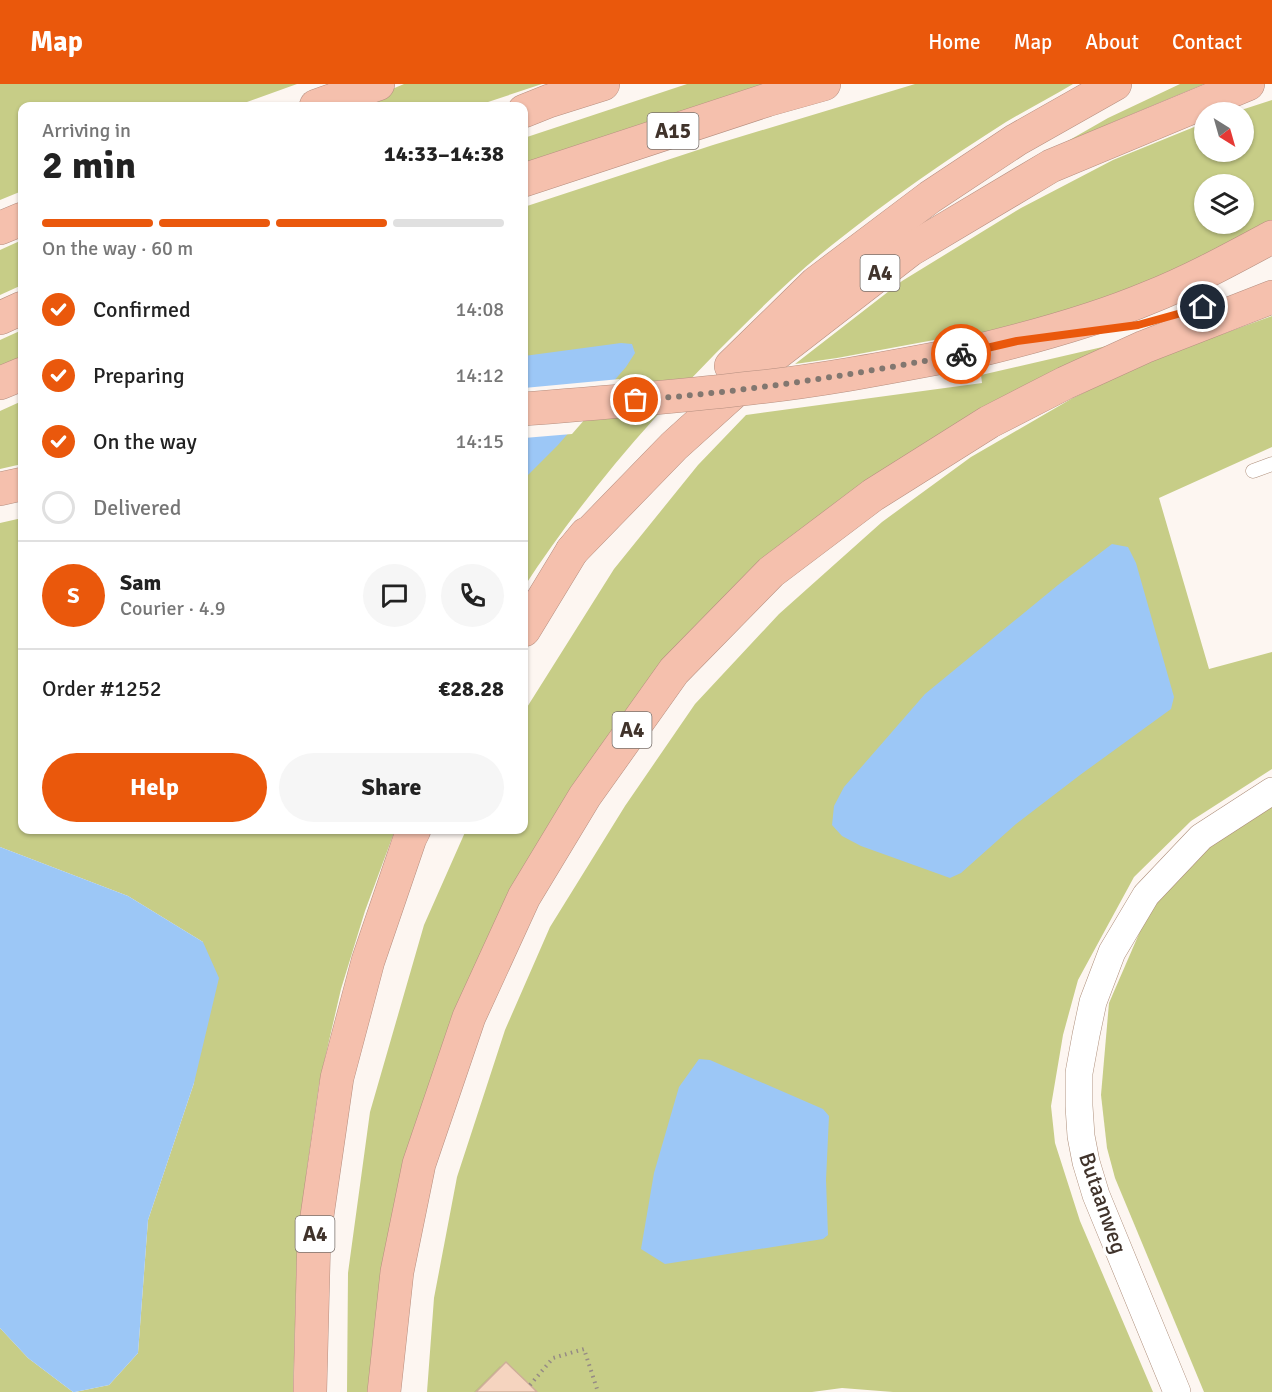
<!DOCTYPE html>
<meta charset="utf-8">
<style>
body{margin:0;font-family:Signika,sans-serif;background:#f6f6f6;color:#222;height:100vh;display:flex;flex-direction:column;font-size:22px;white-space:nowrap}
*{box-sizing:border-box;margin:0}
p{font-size:20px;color:#767676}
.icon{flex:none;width:33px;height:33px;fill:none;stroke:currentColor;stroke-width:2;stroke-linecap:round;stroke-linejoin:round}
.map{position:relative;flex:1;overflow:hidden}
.side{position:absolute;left:18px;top:18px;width:510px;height:732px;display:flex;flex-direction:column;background:#fff;border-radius:12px;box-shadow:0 2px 4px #0004}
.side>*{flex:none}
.needle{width:39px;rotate:143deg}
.buttons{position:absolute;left:1194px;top:18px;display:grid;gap:12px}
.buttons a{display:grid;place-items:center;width:60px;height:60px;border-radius:50%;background:#fff;box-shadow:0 2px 4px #0004;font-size:30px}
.pin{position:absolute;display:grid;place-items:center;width:51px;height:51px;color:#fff;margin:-26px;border:3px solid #fff;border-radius:50%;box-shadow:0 2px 6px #0007}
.courier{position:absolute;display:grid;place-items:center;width:60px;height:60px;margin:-30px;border:4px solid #ea580c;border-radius:50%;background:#fff;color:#222;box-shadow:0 2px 8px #0007}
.overview em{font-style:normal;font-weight:700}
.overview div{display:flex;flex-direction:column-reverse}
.overview{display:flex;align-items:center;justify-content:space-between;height:102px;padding:0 24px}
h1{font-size:39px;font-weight:700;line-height:45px}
.bar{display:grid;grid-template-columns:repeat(4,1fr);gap:9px 6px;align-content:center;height:72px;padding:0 24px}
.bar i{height:8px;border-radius:4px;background:#e0e0e0}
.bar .current{background:#ea580c}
.bar p{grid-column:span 4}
.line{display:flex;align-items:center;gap:15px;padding:0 24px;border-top:2px solid #e0e0e0}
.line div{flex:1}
.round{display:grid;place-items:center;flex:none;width:63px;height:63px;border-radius:32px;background:#f6f6f6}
ol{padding:0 24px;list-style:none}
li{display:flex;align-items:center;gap:18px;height:66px}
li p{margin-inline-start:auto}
li .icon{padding:6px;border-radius:50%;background:#ea580c;color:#fff;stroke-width:4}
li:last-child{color:#767676}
li i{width:33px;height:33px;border:3px solid #e0e0e0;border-radius:50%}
.action{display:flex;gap:12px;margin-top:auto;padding:12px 24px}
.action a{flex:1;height:69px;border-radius:36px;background:#ea580c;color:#fff;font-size:24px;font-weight:700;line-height:69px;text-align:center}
.action a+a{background:#f6f6f6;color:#222}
header{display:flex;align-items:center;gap:36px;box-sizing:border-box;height:84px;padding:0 30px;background:#ea580c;color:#fff}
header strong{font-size:28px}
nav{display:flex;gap:33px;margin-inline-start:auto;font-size:21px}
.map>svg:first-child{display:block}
</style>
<header>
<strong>Map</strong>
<nav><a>Home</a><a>Map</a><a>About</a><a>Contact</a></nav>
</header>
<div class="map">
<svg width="1272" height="1308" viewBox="0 0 1272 1308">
<defs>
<filter id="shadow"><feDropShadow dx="-5.5" dy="5.5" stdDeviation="0" flood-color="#0004"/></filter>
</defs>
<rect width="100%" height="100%" fill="#fdf6f1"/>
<g fill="#c7cd87" fill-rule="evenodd">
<polygon points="0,0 297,0 236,22 22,22 22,107 0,116"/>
<polygon points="404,0 542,0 476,22 352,22"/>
<polygon points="687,0 780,0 524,84 524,54"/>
<path d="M915,0H1073C1051,13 1028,25 1006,38C946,76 887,117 832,161C798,188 766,219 735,250C657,327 584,411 524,503V123L713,61Z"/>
<polygon points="1180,0 1204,0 1111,39 1033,77 1108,34"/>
<path d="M1272,16V142L1167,192L1064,230L974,255L972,249L837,274L795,280L902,197L1021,124L1113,76L1204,39V68H1244V28H1235ZM1204,100H1244V140H1204Z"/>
<polygon points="22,156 22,201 0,211 0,166"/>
<polygon points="1272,232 1272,363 1159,414 1209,585 1272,568 1272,685 1191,737 1134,793 1078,896 1063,951 1051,1022 1055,1059 1080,1137 1153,1308 893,1308 842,1304 812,1308 427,1308 434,1214 457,1093 505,946 550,843 625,722 695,620 779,530 882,438 971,373 1071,315 1151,276"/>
<polygon points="22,246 22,276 0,286 0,256"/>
<polygon points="1137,255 743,499 475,888 374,1308 347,1308 348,1189 370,1028 424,841 466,746 524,746 524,628 614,485 698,381 746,331 982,299 981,291"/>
<polygon points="22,317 22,380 0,385 0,327"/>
<polygon points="22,434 22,746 395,746 365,827 341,905 319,1000 307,1084 297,1173 293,1308 75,1308 109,1301 138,1269 148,1136 194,999 203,858 128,812 0,763 0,439"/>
<polygon points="1272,723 1272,1308 1204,1308 1115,1094 1107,1064 1101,1011 1109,919 1148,829 1203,767"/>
<polygon points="0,1244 28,1274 73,1308 0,1308"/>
</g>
<g fill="#9cc7f6">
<polygon points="621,259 632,260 635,269 626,283 558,361 524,395 524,272"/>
<polygon points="1112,460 1128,463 1136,479 1174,613 1171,625 1080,691 1016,740 961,789 950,794 861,762 842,752 832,741 834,722 844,703 925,610 1058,501"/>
<polygon points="0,763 128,812 203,858 219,894 194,999 148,1136 138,1269 109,1301 75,1308 73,1308 28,1274 0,1244"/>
<polygon points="699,975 710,976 823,1025 829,1032 826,1096 828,1151 823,1155 665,1180 641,1165 654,1089 679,1003"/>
</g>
<polygon fill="#fdf6f1" points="620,295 572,350 524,354 524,304"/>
<polygon fill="#f5d4bf" stroke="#ceae99" stroke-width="1.5" filter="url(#shadow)" points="506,1278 530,1301 537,1308 476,1308"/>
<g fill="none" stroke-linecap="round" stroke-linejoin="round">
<g stroke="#ae8f7b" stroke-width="15">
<polyline id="service" points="1253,387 1272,380"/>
</g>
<g stroke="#ae8f7b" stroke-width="28">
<polyline id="minor" points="1177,1308 1096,1111 1086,1078 1081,1052 1079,1022 1079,989 1086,951 1093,918 1112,868 1146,811 1201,753 1272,707"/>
</g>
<g stroke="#b68f80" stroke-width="34">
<g id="motorway">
<polyline points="316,22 378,0"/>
<polyline points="524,27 549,17 603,0"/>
<polyline points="524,96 767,16 824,0"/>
<polyline points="0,144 22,135"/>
<polyline points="0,234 22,224"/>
<path d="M976,267C1034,253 1093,237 1148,214C1191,197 1231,175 1272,153"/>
<polyline points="731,282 816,199 930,113 1016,56 1115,0"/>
<polyline points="0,299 22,290"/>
<polyline points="0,405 22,400"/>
<polyline points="572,467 674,362 777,269 910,166 1051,82 1248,0"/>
<polyline points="524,546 572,467 586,450"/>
<polyline points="310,1308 314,1153 337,994 368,877 410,754 414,746"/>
<polyline points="384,1308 397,1188 419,1080 469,933 524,813 585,712 674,587 771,488 873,411 989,338 1065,299 1144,263 1272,213"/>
</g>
</g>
<polyline stroke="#968b85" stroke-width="4" stroke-dasharray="1.5 4.5" stroke-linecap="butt" points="530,1301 553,1274 584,1265 598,1308"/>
<use href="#service" stroke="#fff" stroke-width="14"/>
<use href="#minor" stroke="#fff" stroke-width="27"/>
<use href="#motorway" stroke="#f5c0ad" stroke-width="33"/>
<g stroke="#b68f80" stroke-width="34" stroke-linecap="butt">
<path id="motorway-bridge" d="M524,325C599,319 675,313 751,304C827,296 901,281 976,267"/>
</g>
<use href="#motorway-bridge" stroke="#f5c0ad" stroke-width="33"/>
</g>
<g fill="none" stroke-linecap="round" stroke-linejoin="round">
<path stroke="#827770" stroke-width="6" stroke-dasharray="0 10.8" d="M636,316C745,308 853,291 961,270"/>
<polyline stroke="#ea580c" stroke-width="8" points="961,270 1017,257 1138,241 1203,223"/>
</g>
<g text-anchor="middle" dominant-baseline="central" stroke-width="6" stroke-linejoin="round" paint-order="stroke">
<g fill="#fff" stroke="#79706b" stroke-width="1.5">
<rect x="647.5" y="29" width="51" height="36" rx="4.5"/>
<rect x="860.5" y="171" width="39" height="36" rx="4.5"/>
<rect x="612.5" y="628" width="39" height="36" rx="4.5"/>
<rect x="295.5" y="1132" width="39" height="36" rx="4.5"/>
</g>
<g font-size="21" font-weight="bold" fill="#40332b">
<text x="673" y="47">A15</text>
<text x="880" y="189">A4</text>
<text x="632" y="646">A4</text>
<text x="315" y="1150">A4</text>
</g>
<g font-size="22" fill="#40332b" stroke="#fff">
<text transform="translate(1103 1119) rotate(71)">Butaanweg</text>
</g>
</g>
</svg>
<div class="buttons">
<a><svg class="needle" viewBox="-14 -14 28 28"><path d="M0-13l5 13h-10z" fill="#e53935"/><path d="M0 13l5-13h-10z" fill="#767676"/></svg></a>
<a><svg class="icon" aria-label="layers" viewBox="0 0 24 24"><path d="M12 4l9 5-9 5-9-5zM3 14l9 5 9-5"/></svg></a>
</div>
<div class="pin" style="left:636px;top:316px;background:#ea580c"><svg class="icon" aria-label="bag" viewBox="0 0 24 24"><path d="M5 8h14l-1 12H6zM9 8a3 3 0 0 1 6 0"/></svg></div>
<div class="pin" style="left:1203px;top:223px;background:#1f2937"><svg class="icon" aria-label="home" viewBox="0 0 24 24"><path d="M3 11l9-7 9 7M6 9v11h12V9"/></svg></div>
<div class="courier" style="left:961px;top:270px"><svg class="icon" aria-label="bike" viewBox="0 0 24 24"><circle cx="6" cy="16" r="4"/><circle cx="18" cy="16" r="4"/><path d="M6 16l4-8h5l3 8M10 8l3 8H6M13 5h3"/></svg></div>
<section class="side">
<div class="overview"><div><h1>2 min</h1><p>Arriving in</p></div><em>14:33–14:38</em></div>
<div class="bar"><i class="current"></i><i class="current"></i><i class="current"></i><i></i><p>On the way · 60 m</p></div>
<ol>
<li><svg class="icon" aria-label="check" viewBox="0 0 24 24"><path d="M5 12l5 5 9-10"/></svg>Confirmed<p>14:08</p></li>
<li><svg class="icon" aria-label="check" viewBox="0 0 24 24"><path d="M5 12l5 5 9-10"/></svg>Preparing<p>14:12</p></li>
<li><svg class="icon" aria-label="check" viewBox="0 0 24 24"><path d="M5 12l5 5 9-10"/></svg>On the way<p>14:15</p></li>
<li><i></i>Delivered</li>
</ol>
<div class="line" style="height:108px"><b class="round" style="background:#ea580c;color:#fff">S</b><div><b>Sam</b><p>Courier · 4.9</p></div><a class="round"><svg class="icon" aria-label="chat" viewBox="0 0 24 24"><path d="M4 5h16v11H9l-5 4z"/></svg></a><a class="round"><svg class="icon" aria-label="phone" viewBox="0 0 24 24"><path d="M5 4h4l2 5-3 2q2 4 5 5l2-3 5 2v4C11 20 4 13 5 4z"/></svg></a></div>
<div class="line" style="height:78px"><div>Order #1252</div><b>€28.28</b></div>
<div class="action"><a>Help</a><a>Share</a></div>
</section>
</div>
